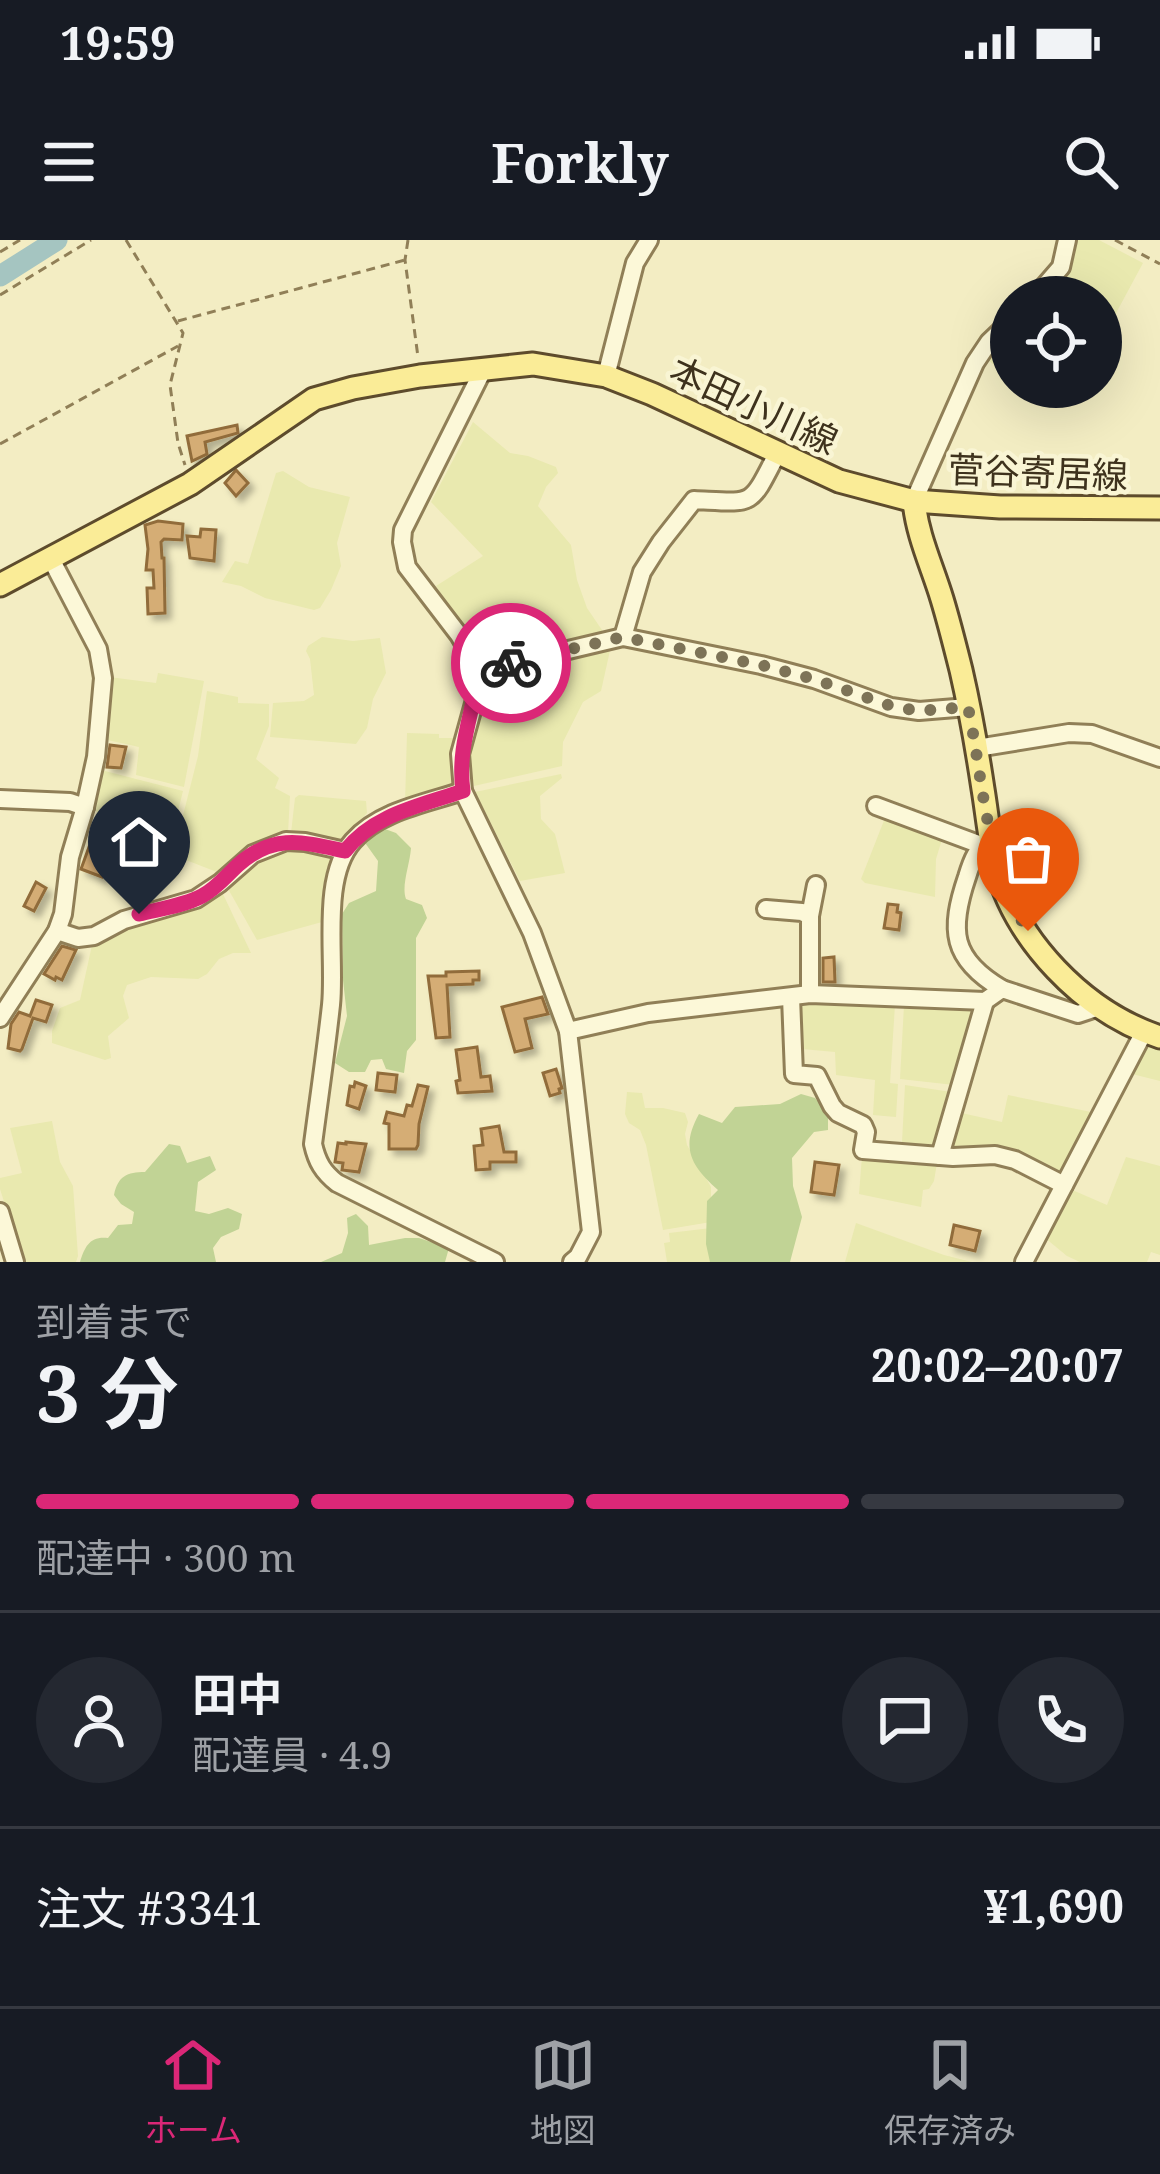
<!DOCTYPE html>
<html lang="ja">
<meta charset="utf-8">
<style>
body{margin:0;font-family:"Noto Serif","Noto Sans JP",serif;background:#242831;color:#f1f3f6;height:100vh;display:flex;flex-direction:column;font-size:45px;white-space:nowrap}
*{box-sizing:border-box;margin:0}
p{font-size:39px;color:#9ea1a6}
.icon{flex:none;width:66px;height:66px;fill:none;stroke:currentColor;stroke-width:2;stroke-linecap:round;stroke-linejoin:round}
.map{position:relative;height:1022px;overflow:hidden}
.drawer{display:flex;flex-direction:column;background:#171b24;flex:1}
.drawer>*{flex:none}
.controls{position:absolute;left:990px;top:36px;display:grid;gap:24px}
.controls a{display:grid;place-items:center;width:132px;height:132px;border-radius:50%;background:#171b24;box-shadow:0 12px 48px #0002;font-size:60px}
.pin{position:absolute;display:grid;place-items:center;width:102px;height:102px;color:#fff;margin:-123px -51px;border-radius:50% 50% 50% 0;rotate:-45deg;box-shadow:0 0 12px #0007}
.pin .icon{rotate:45deg}
.courier{position:absolute;display:grid;place-items:center;width:120px;height:120px;margin:-60px;border:9px solid #db2777;border-radius:50%;background:#fff;color:#222;box-shadow:0 3px 15px #0007}
.headline em{font-style:normal;font-weight:700}
.headline div{display:flex;flex-direction:column-reverse}
.headline{display:flex;align-items:center;justify-content:space-between;height:204px;padding:0 36px}
h1{font-size:78px;font-weight:700;line-height:90px}
.bar{display:grid;grid-template-columns:repeat(4,1fr);gap:18px 12px;align-content:center;height:144px;padding:0 36px}
.bar i{height:15px;border-radius:9px;background:#363941}
.bar .on{background:#db2777}
.bar p{grid-column:span 4}
.line{display:flex;align-items:center;gap:30px;padding:0 36px;border-top:3px solid #363941}
.line div{flex:1}
.round{display:grid;place-items:center;flex:none;width:126px;height:126px;border-radius:63px;background:#242831}
.status{display:flex;justify-content:space-between;align-items:center;height:84px;padding:0 60px;background:#171b24;direction:ltr}
.status svg{height:33px;fill:currentColor}
header{display:flex;justify-content:space-between;align-items:center;height:156px;padding:0 36px;background:#171b24;font-size:54px;font-weight:700}
.menu{display:flex;justify-content:space-around;align-items:center;height:168px;border-top:3px solid #363941;background:#171b24;font-size:33px;color:#9ea1a6}
.menu a{display:grid;justify-items:center;gap:6px}
.menu .on{color:#db2777}
.map>svg:first-child{display:block}
</style>
<div class="status"><b>19:59</b><svg viewBox="0 0 49 12"><path d="M0 12V9h3v3zM5 12V6h3v6zM10 12V3h3v9zM15 12V0h3v12zM26 1h20v11H26zM47 4h2v5h-2z"/></svg></div>
<header><svg class="icon" aria-label="menu" viewBox="0 0 24 24"><path d="M4 6h16M4 12h16M4 18h16"/></svg>Forkly<svg class="icon" aria-label="search" viewBox="0 0 24 24"><circle cx="10" cy="10" r="6"/><path d="M15 15l6 6"/></svg></header>
<div class="map">
<svg width="1160" height="1022" viewBox="0 0 1160 1022">
<defs>
<filter id="shadow"><feDropShadow dx="5.5" dy="5.5" stdDeviation="3" flood-color="#0004"/></filter>
</defs>
<rect width="100%" height="100%" fill="#f3edc3"/>
<g fill="#e9e9af">
<polygon points="1072,0 1099,0 1143,23 1101,101 1101,57 1047,57 1057,49 1066,37"/>
<polygon points="1011,87 1011,138 989,121"/>
<polygon points="473,182 510,213 528,216 556,227 558,233 546,247 538,266 571,305 577,340 587,368 604,393 485,422 436,346 483,316 431,262"/>
<polygon points="283,231 309,247 350,257 337,303 341,326 331,350 320,368 314,370 265,358 241,346 222,342 235,321 248,324 276,233"/>
<polygon points="322,397 353,401 380,398 386,433 373,459 367,488 356,504 270,497 273,463 304,461 314,455 310,419 306,411 308,406"/>
<polygon points="611,406 601,451 583,462 563,502 562,526 474,546 470,524 472,506 490,434"/>
<polygon points="158,433 204,441 184,547 136,535 139,507 103,499 109,437 156,443"/>
<polygon points="207,451 238,457 238,463 269,464 269,486 256,519 279,538 275,548 290,556 288,593 222,634 173,615 198,516"/>
<polygon points="407,493 439,494 439,498 455,498 451,523 455,548 405,564"/>
<polygon points="101,530 183,551 168,611 128,593 93,569"/>
<polygon points="561,534 562,538 540,556 541,579 555,594 565,633 520,641 475,552"/>
<polygon points="299,555 366,561 367,573 341,601 291,593 295,558"/>
<polygon points="885,578 943,596 936,619 935,657 865,643 861,639"/>
<polygon points="306,607 334,617 322,682 257,700 227,647 249,625 279,608"/>
<polygon points="222,652 251,713 233,713 219,719 207,734 198,739 151,737 127,745 123,756 129,778 108,796 111,818 105,820 52,803 52,791 60,768 80,760 92,705 120,689 205,662"/>
<polygon points="830,764 895,765 890,843 898,844 896,877 873,875 875,840 836,835 835,812 802,809 801,765"/>
<polygon points="904,765 979,765 954,845 900,839"/>
<polygon points="1149,806 1160,809 1160,841 1132,834 1145,808"/>
<polygon points="905,845 951,852 936,908 902,902"/>
<polygon points="627,852 642,853 645,868 663,868 685,873 688,882 685,894 687,905 711,947 711,982 663,990 646,905 640,890 629,883 625,874"/>
<polygon points="1008,855 1096,873 1064,933 1058,934 948,910 957,872 1002,882"/>
<polygon points="52,881 60,922 73,946 78,1016 76,1022 23,1022 0,949 0,938 22,933 10,888"/>
<polygon points="862,916 937,923 934,941 929,949 923,950 921,967 859,954"/>
<polygon points="1126,917 1160,926 1160,1015 1151,1012 1147,1022 1080,1022 1067,1016 1044,997 1070,949 1107,965"/>
<polygon points="856,983 944,1015 972,1022 845,1022"/>
<polygon points="711,988 713,1022 667,1022 664,1003 670,1002 669,993"/>
</g>
<g fill="#c1d395">
<path d="M385,589L396,593L411,608C410,624 401,646 406,659L422,665L427,678L416,698V800L407,811L404,833L386,829L382,819L371,820L365,832H349L335,823L347,776L343,740L342,674L349,663L376,651L378,621L363,600Z"/>
<path d="M801,854L815,858L828,873V890L814,892L792,918L793,946L802,977L790,1022H710L706,1004L707,961L718,950C691,926 680,908 699,874L722,883L735,867L780,864Z"/>
<path d="M169,904L180,906L187,923L210,916L216,930L198,942L195,971L209,974L228,968L242,974L239,989L221,997L213,1008L216,1022H80C85,1006 90,996 108,998L118,985L132,984L134,972L121,964L114,955C118,936 127,932 145,932Z"/>
<polygon points="356,974 368,986 369,1005 405,998 419,998 449,1008 445,1022 301,1022 321,1022 342,1013 348,993 347,978"/>
</g>
<g fill="none" stroke-linecap="round" stroke-linejoin="round">
<polyline stroke="#a5c5c1" stroke-width="21" points="0,36 57,0"/>
</g>
<g fill="#d5ad75" stroke="#916c3a" stroke-width="3" filter="url(#shadow)">
<polygon points="237,185 238,193 205,202 207,214 192,221 187,196"/>
<polygon points="236,230 248,243 236,256 225,243"/>
<polygon points="158,281 183,284 182,300 164,299 161,302 162,318 164,318 165,373 148,374 147,348 154,348 153,330 146,330 148,309 145,285"/>
<polygon points="201,289 216,290 214,321 190,318 187,296 200,297"/>
<polygon points="110,505 126,507 121,528 107,527"/>
<polygon points="97,585 110,590 101,623 106,625 102,637 81,629"/>
<polygon points="126,617 142,626 137,636 131,633 128,639 116,634"/>
<polygon points="36,642 46,648 34,671 24,666"/>
<polygon points="888,664 898,665 897,672 901,673 899,690 884,688"/>
<polygon points="62,706 76,710 62,740 56,737 55,740 44,734"/>
<polygon points="834,717 835,742 823,742 823,718"/>
<polygon points="479,731 479,740 473,740 473,744 447,745 450,797 436,798 428,736 446,736 446,732"/>
<polygon points="542,757 548,774 525,779 532,808 515,812 502,767"/>
<polygon points="36,760 52,765 46,782 33,778 22,809 20,811 8,808 11,784 19,772 30,776"/>
<polygon points="477,807 481,837 490,836 492,851 458,853 456,841 460,840 456,810"/>
<polygon points="556,829 562,848 559,849 560,853 550,856 543,833"/>
<polygon points="378,833 397,835 395,852 376,850"/>
<polygon points="355,842 366,846 359,869 347,865 350,846 354,847"/>
<polygon points="418,845 428,847 419,884 418,905 416,909 389,909 389,884 384,883 387,872 404,876 407,865 412,866"/>
<polygon points="499,886 504,912 516,912 516,922 490,922 490,929 476,930 474,906 483,905 481,889"/>
<polygon points="346,902 366,904 359,932 342,930 343,923 335,922 338,903 346,904"/>
<polygon points="815,922 839,925 834,955 811,952"/>
<polygon points="954,985 980,991 975,1011 950,1005"/>
</g>
<g fill="none" stroke-linecap="round" stroke-linejoin="round">
<g stroke="#907f57" stroke-width="22">
<g id="minor">
<polyline points="1035,57 1061,27 1067,0"/>
<polyline points="484,128 403,290 402,302 407,327 459,395 480,431 475,460 460,514 463,551 532,693 568,791 591,992 578,1017 572,1022"/>
<polyline points="606,136 635,23 649,0"/>
<polyline points="914,261 975,123 989,102 1011,81"/>
<path d="M623,397L642,332L661,302L694,260C756,263 749,268 778,212"/>
<polyline points="480,431 623,397 761,425 814,439 891,467 919,471 968,467"/>
<polyline points="977,508 1069,493 1092,494 1160,518"/>
<path d="M463,551C427,563 379,571 353,601C320,638 336,717 331,765C326,811 319,858 313,904C317,922 323,932 337,943L495,1022"/>
<polyline points="0,559 70,562 85,567"/>
<polyline points="876,566 981,605"/>
<path d="M992,599C976,608 972,621 967,637C949,690 951,719 1002,749"/>
<polyline points="766,669 802,672 810,676 810,754"/>
<polyline points="810,676 816,645"/>
<polyline points="57,691 78,698 94,696 124,680 196,659 220,643 253,614 286,601 305,602 345,611"/>
<polyline points="791,757 794,834 817,836 832,866 838,873 863,885 866,892 863,910 953,917 995,915 1015,920 1064,945"/>
<polyline points="0,778 57,691 63,674 70,617 85,567 96,517 103,438 98,409 51,319"/>
<polyline points="568,791 648,773 810,754 985,761 1002,749 1078,774 1099,767"/>
<polyline points="940,916 985,761"/>
<polyline points="0,972 15,1022"/>
<polyline points="1024,1022 1144,792"/>
</g>
</g>
<g stroke="#5d4b2c" stroke-width="27">
<g id="major">
<path d="M914,261C917,295 932,326 942,359C949,382 955,406 961,430C970,469 977,509 983,549C987,573 989,598 995,622C1014,700 1084,772 1160,797"/>
<polyline points="0,345 190,244 314,159 353,148 420,136 533,124 606,136 652,154 839,241 914,261 1000,267 1160,268"/>
</g>
</g>
<g stroke="#907f57" stroke-width="3" stroke-dasharray="9 6" stroke-linecap="butt">
<polyline points="126,0 183,93 170,145 178,203 185,225"/>
<polyline points="408,0 405,20 418,117"/>
<polyline points="1115,0 1160,24"/>
<polyline points="0,12 20,0"/>
<polyline points="0,55 91,0"/>
<polyline points="178,81 405,20"/>
<polyline points="0,204 178,106"/>
</g>
<use href="#minor" stroke="#fcf8d8" stroke-width="16"/>
<use href="#major" stroke="#faec97" stroke-width="21"/>
</g>
<g fill="none" stroke-linecap="round" stroke-linejoin="round">
<path stroke="#7d7357" stroke-width="12" stroke-dasharray="0 21.6" d="M511,423L623,397L761,425L814,439L891,466L919,471L968,467C984,543 985,624 1028,691"/>
<path stroke="#db2777" stroke-width="15" d="M139,674C159,669 183,666 202,656C217,648 226,636 238,625C274,593 303,602 345,611C374,574 420,566 463,551C457,507 473,474 479,431L511,423"/>
</g>
<g text-anchor="middle" dominant-baseline="central" stroke-width="9" stroke-linejoin="round" paint-order="stroke">
<g font-size="36" fill="#3e321d" stroke="#f9f5d4">
<text transform="translate(754 165) rotate(25)">本田小川線</text>
<text transform="translate(1038 232) rotate(2)">菅谷寄居線</text>
</g>
</g>
</svg>
<div class="controls">
<a><svg class="icon" aria-label="locate" viewBox="0 0 24 24"><circle cx="12" cy="12" r="6"/><path d="M12 2v4M12 18v4M2 12h4M18 12h4"/></svg></a>
</div>
<div class="pin" style="left:1028px;top:691px;background:#ea580c"><svg class="icon" aria-label="bag" viewBox="0 0 24 24"><path d="M5 8h14l-1 12H6zM9 8a3 3 0 0 1 6 0"/></svg></div>
<div class="pin" style="left:139px;top:674px;background:#1f2937"><svg class="icon" aria-label="home" viewBox="0 0 24 24"><path d="M3 11l9-7 9 7M6 9v11h12V9"/></svg></div>
<div class="courier" style="left:511px;top:423px"><svg class="icon" aria-label="bike" viewBox="0 0 24 24"><circle cx="6" cy="16" r="4"/><circle cx="18" cy="16" r="4"/><path d="M6 16l4-8h5l3 8M10 8l3 8H6M13 5h3"/></svg></div>
</div>
<section class="drawer">
<div class="headline"><div><h1>3 分</h1><p>到着まで</p></div><em>20:02–20:07</em></div>
<div class="bar"><i class="on"></i><i class="on"></i><i class="on"></i><i></i><p>配達中 · 300 m</p></div>
<div class="line" style="height:216px"><a class="round"><svg class="icon" aria-label="person" viewBox="0 0 24 24"><circle cx="12" cy="8" r="4"/><path d="M4 21q1-7 8-7t8 7"/></svg></a><div><b>田中</b><p>配達員 · 4.9</p></div><a class="round"><svg class="icon" aria-label="chat" viewBox="0 0 24 24"><path d="M4 5h16v11H9l-5 4z"/></svg></a><a class="round"><svg class="icon" aria-label="phone" viewBox="0 0 24 24"><path d="M5 4h4l2 5-3 2q2 4 5 5l2-3 5 2v4C11 20 4 13 5 4z"/></svg></a></div>
<div class="line" style="height:156px"><div>注文 #3341</div><b>¥1,690</b></div>
</section>
<nav class="menu">
<a class="on"><svg class="icon" aria-label="home" viewBox="0 0 24 24"><path d="M3 11l9-7 9 7M6 9v11h12V9"/></svg>ホーム</a>
<a><svg class="icon" aria-label="map" viewBox="0 0 24 24"><path d="M3 6l6-2 6 2 6-2v14l-6 2-6-2-6 2zM9 4v14M15 6v14"/></svg>地図</a>
<a><svg class="icon" aria-label="saved" viewBox="0 0 24 24"><path d="M7 4h10v16l-5-4-5 4z"/></svg>保存済み</a>
</nav>
